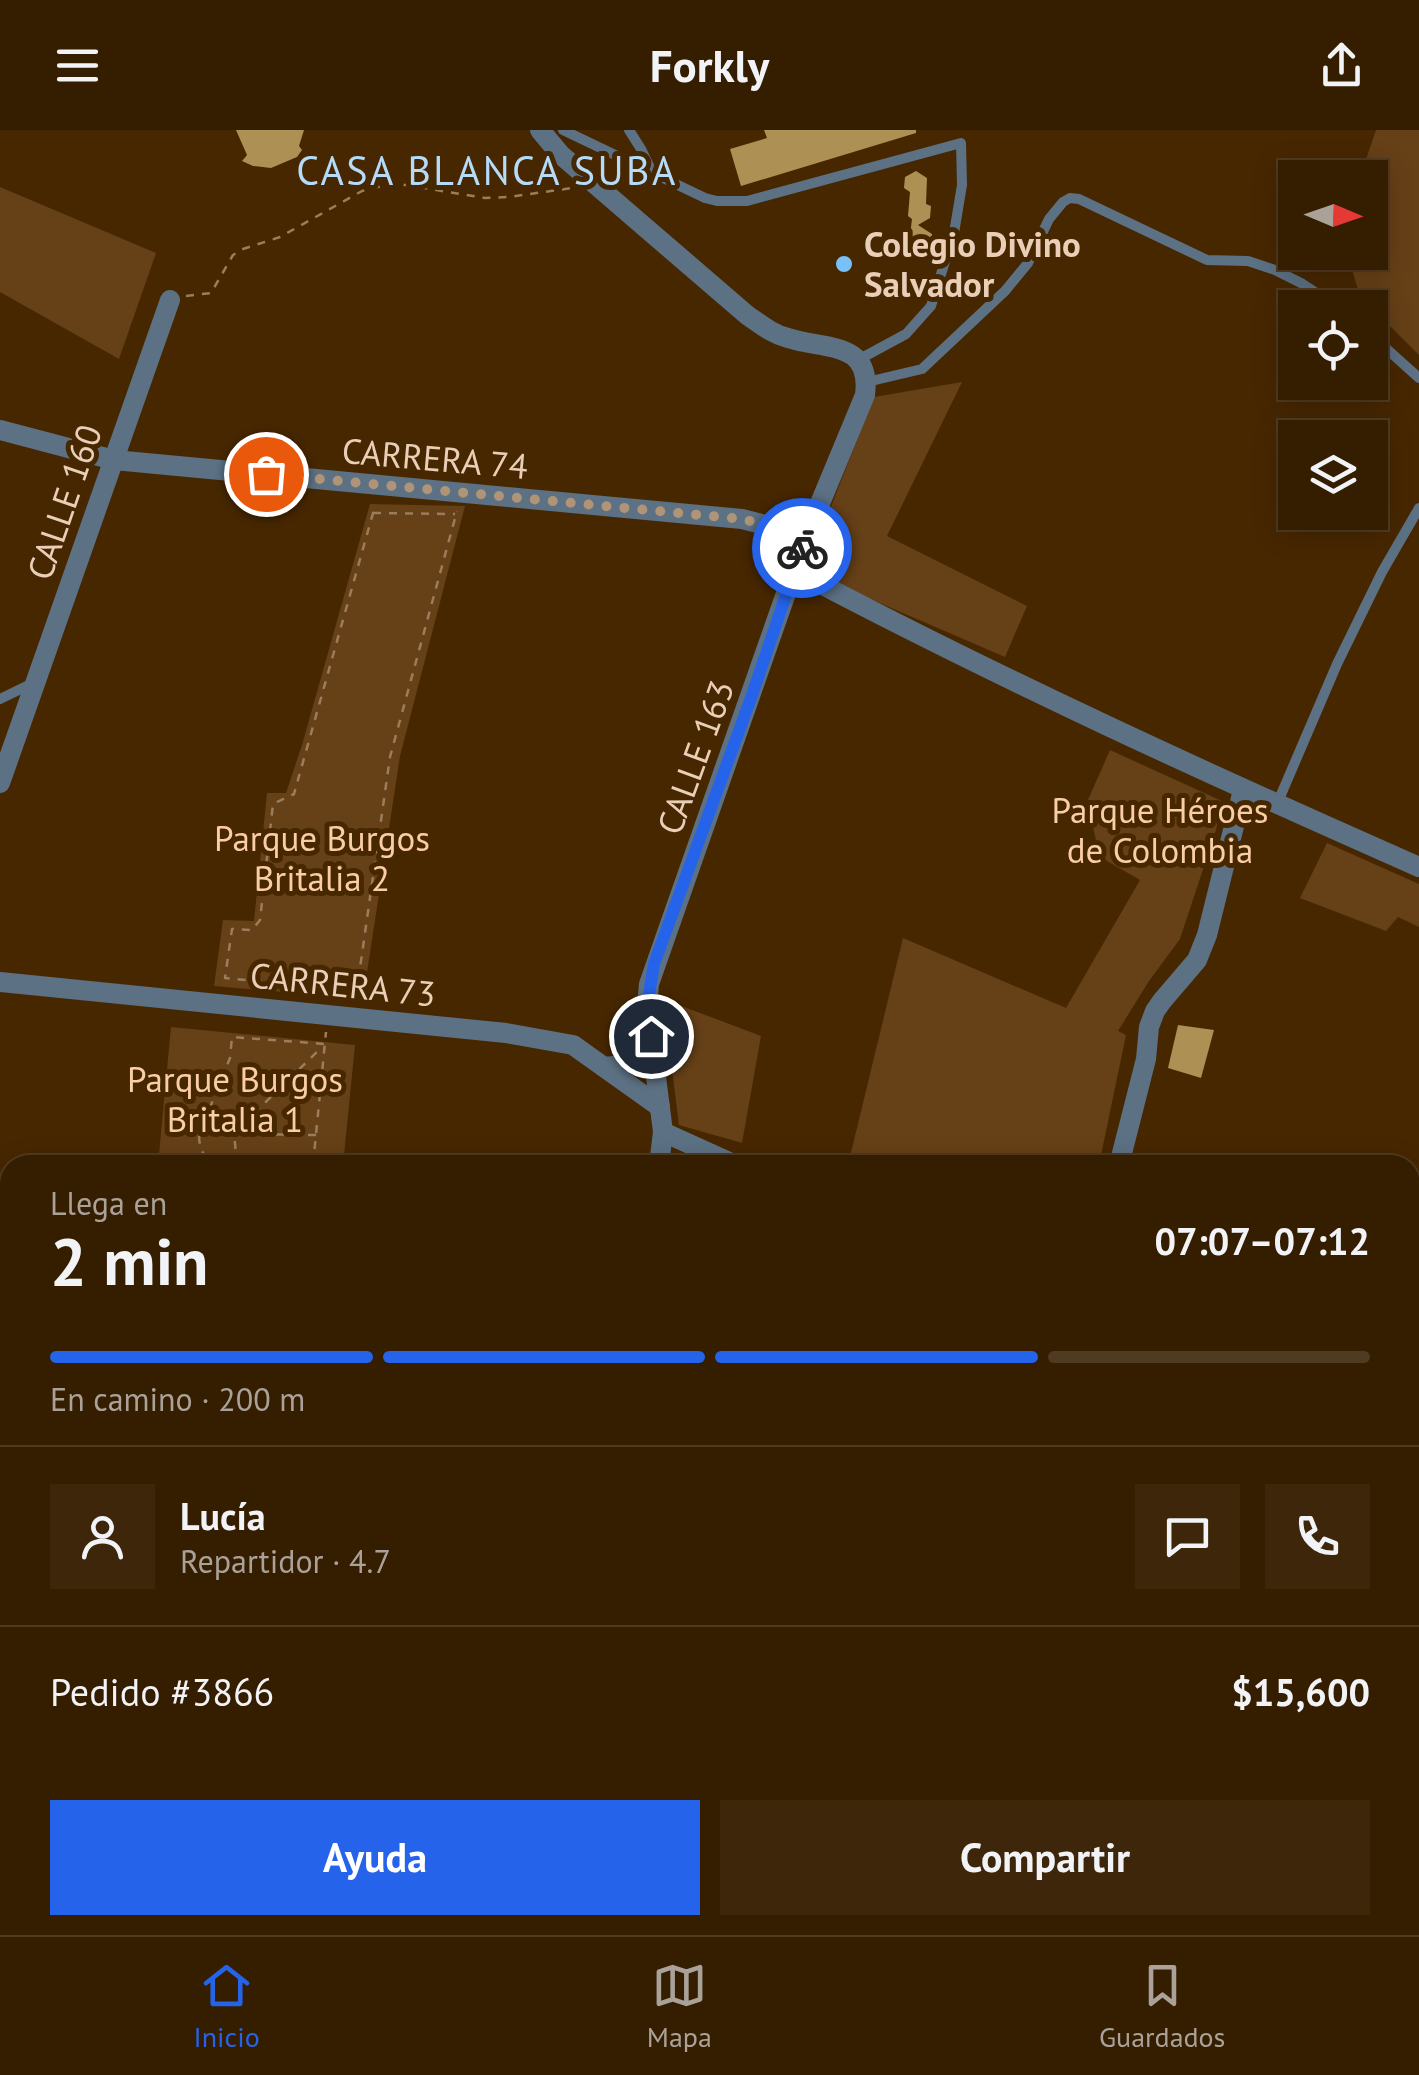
<!DOCTYPE html>
<html lang="es">
<meta charset="utf-8">
<style>
body{margin:0;font-family:"PT Sans",sans-serif;background:#3d260a;color:#f1f3f6;height:100vh;display:flex;flex-direction:column;font-size:38px;white-space:nowrap}
*{box-sizing:border-box;margin:0}
p{font-size:32px;color:#aaa299}
.icon{flex:none;width:55px;height:55px;fill:none;stroke:currentColor;stroke-width:2;stroke-linecap:round;stroke-linejoin:round}
.map{position:relative;flex:1;overflow:hidden}
.side{position:absolute;left:0px;top:1025px;width:1420px;height:780px;display:flex;flex-direction:column;background:#351d00;border-radius:30px 30px 0 0;box-shadow:0 5px 25px #0003,0 0 0 2px #4f3b22}
.side>*{flex:none}
.needle{width:65px;rotate:92deg}
.controls{position:absolute;left:1278px;top:30px;display:grid;gap:20px}
.controls a{display:grid;place-items:center;width:110px;height:110px;border-radius:0px;background:#351d00;box-shadow:0 5px 25px #0003,0 0 0 2px #4f3b22;font-size:50px}
.pin{position:absolute;display:grid;place-items:center;width:85px;height:85px;color:#fff;margin:-42px;border:5px solid #fff;border-radius:50%;box-shadow:0 2px 10px #0007}
.courier{position:absolute;display:grid;place-items:center;width:100px;height:100px;margin:-50px;border:8px solid #2563eb;border-radius:50%;background:#fff;color:#222;box-shadow:0 2px 12px #0007}
.summary em{font-style:normal;font-weight:700}
.summary div{display:flex;flex-direction:column-reverse}
.summary{display:flex;align-items:center;justify-content:space-between;height:170px;padding:0 50px}
h1{font-size:65px;font-weight:700;line-height:75px}
.bar{display:grid;grid-template-columns:repeat(4,1fr);gap:15px 10px;align-content:center;height:120px;padding:0 50px}
.bar i{height:12px;border-radius:8px;background:#4f3b22}
.bar .selected{background:#2563eb}
.bar p{grid-column:span 4}
.line{display:flex;align-items:center;gap:25px;padding:0 50px;border-top:2px solid #4f3b22}
.line div{flex:1}
.round{display:grid;place-items:center;flex:none;width:105px;height:105px;border-radius:0px;background:#3d260a}
.button{display:flex;gap:20px;margin-top:auto;padding:20px 50px}
.button a{flex:1;height:115px;border-radius:0px;background:#2563eb;color:#fff;font-size:40px;font-weight:700;line-height:115px;text-align:center}
.button a+a{background:#3d260a;color:#f1f3f6}
header{display:flex;justify-content:space-between;align-items:center;height:130px;padding:0 50px;background:#351d00;font-size:45px;font-weight:700}
.tab-bar{display:flex;justify-content:space-around;align-items:center;height:140px;border-top:2px solid #4f3b22;background:#351d00;font-size:28px;color:#aaa299}
.tab-bar a{display:grid;justify-items:center;gap:5px}
.tab-bar .selected{color:#2563eb}
.map>svg:first-child{display:block}
</style>
<header><svg class="icon" aria-label="menu" viewBox="0 0 24 24"><path d="M4 6h16M4 12h16M4 18h16"/></svg>Forkly<svg class="icon" aria-label="share" viewBox="0 0 24 24"><path d="M12 15V3M7 8l5-5 5 5M5 13v7h14v-7"/></svg></header>
<div class="map">
<svg width="1419" height="1805" viewBox="0 0 1419 1805">
<rect width="100%" height="100%" fill="#472700"/>
<g fill="#664017">
<polygon points="1376,0 1419,0 1419,225 1360,166 1347,123 1370,122 1370,48 1360,47"/>
<polygon points="0,57 156,123 119,229 0,162"/>
<path d="M962,252L887,406L1027,476L1005,527L831,452C815,442 813,430 817,412L874,267Z"/>
<polygon points="370,374 465,376 400,626 363,869 214,856 223,790 254,791 267,663 286,663 302,615"/>
<polygon points="1110,620 1222,671 1216,700 1180,809 1149,851 1118,901 1126,905 1099,1035 848,1035 903,808 1066,878 1140,750 1100,727 1087,672"/>
<polygon points="1327,713 1419,754 1419,797 1398,787 1386,801 1300,768"/>
<polygon points="663,869 761,906 742,1013 679,995"/>
<polygon points="171,897 355,915 343,1035 158,1035"/>
<polygon points="532,1795 727,1795 724,1805 530,1805"/>
</g>
<g fill="#ad9053">
<polygon points="236,0 304,0 299,16 302,20 297,27 271,38 253,36 242,31 247,25"/>
<polygon points="764,0 916,0 916,3 741,56 730,19 767,8"/>
<polygon points="916,41 927,48 926,74 931,76 930,88 918,95 932,104 932,116 920,122 909,114 912,89 908,86 910,62 904,58 905,47"/>
<polygon points="1178,895 1214,900 1201,948 1168,938"/>
</g>
<g fill="none" stroke-linecap="round" stroke-linejoin="round">
<g stroke="#9a7d5d" stroke-width="2.5" stroke-dasharray="8 8" stroke-linecap="butt">
<polyline points="186,166 211,163 233,125 243,119 280,107 362,61 382,56 399,54 485,68 509,67 572,58"/>
<polyline points="373,383 455,384"/>
<polyline points="357,861 225,848 232,799 252,800 260,790 273,674 294,664 375,376"/>
<polyline points="356,866 390,627 457,381"/>
<path d="M210,976C197,1000 194,1011 210,1035"/>
<polyline points="316,1005 233,1004 322,917"/>
<path d="M234,1035C239,1008 231,992 211,975L230,928L232,907L325,914"/>
<polyline points="313,1035 326,902"/>
<polyline points="1410,1376 1419,1380"/>
<polyline points="1419,1388 1419,1387"/>
<polyline points="0,1424 10,1425"/>
<polyline points="1410,1472 1419,1471"/>
<polyline points="0,1547 10,1547"/>
<polyline points="1410,1592 1419,1591"/>
</g>
<g stroke="#5c7184" stroke-width="10">
<polyline points="563,0 705,68 717,71 747,71 961,13 962,55 954,103 931,176 906,204 858,230"/>
<polyline points="629,0 641,19 652,42"/>
<polyline points="1370,204 1419,248"/>
<polyline points="867,252 922,239 1005,161 1028,133 1049,89 1063,72 1070,68 1079,69 1207,130 1248,131 1275,140 1301,153 1339,178"/>
<polyline points="0,569 35,552"/>
<polyline points="1277,674 1337,534 1382,442 1419,378"/>
</g>
<g stroke="#5c7184" stroke-width="20">
<polyline points="0,300 114,330 742,389 769,396 804,412"/>
<polyline points="0,653 170,170"/>
<polyline points="0,852 506,903 573,915 660,977"/>
<polyline points="663,1002 736,1035"/>
<polyline points="1119,1035 1146,929 1149,897 1155,881 1162,871 1197,830 1207,805 1243,660"/>
<polyline points="1410,1342 1419,1346"/>
<polyline points="1410,1754 1419,1713"/>
<polyline points="1080,1795 1103,1805"/>
<polyline points="1292,1795 1313,1805"/>
<polyline points="505,1805 507,1795"/>
<polyline points="732,1805 735,1795"/>
<polyline points="1129,1805 1131,1795"/>
<polyline points="1399,1805 1401,1795"/>
</g>
<g stroke="#5c7184" stroke-width="20">
<path d="M540,0L560,24L747,185C760,194 772,204 788,208C824,220 872,210 865,265L804,412L649,854L647,876L663,1002L659,1035"/>
<path d="M794,440C998,548 1208,644 1419,737"/>
<path d="M604,937C632,935 636,929 651,906"/>
</g>
<g stroke="#8ec0ea" stroke-width="28">
<polyline points="0,1454 10,1455"/>
<polyline points="1410,1500 1419,1499"/>
<polyline points="0,1518 10,1520"/>
<polyline points="1410,1563 1419,1563"/>
</g>
</g>
<g fill="none" stroke-linecap="round" stroke-linejoin="round">
<polyline stroke="#b09477" stroke-width="10" stroke-dasharray="0 18" points="266,344 742,389 769,396 804,412 802,418"/>
<polyline stroke="#2563eb" stroke-width="12" points="651,906 647,876 654,834 751,568 802,418"/>
</g>
<circle fill="#79bff8" stroke="#472700" stroke-width="4" cx="844" cy="134" r="10"/>
<g text-anchor="middle" dominant-baseline="central" stroke-width="10" stroke-linejoin="round" paint-order="stroke">
<g font-size="35" font-weight="bold" fill="#e9cfb7" stroke="#472700" text-anchor="start">
<text x="864" y="114">Colegio Divino<tspan x="864" dy="40">Salvador</tspan></text>
</g>
<g font-size="35" fill="#e9cfb7" stroke="#472700">
<text transform="translate(435 328) rotate(5)">CARRERA 74</text>
<text transform="translate(64 372) rotate(-71)">CALLE 160</text>
<text transform="translate(695 627) rotate(-70)">CALLE 163</text>
<text transform="translate(343 854) rotate(6)">CARRERA 73</text>
</g>
<g font-size="35" fill="#f9cda5" stroke="#472700">
<text x="1160" y="680">Parque Héroes<tspan x="1160" dy="40">de Colombia</tspan></text>
<text x="322" y="708">Parque Burgos<tspan x="322" dy="40">Britalia 2</tspan></text>
<text x="235" y="949">Parque Burgos<tspan x="235" dy="40">Britalia 1</tspan></text>
</g>
<g font-size="40" letter-spacing="2.5" fill="#b5dbfb" stroke="#472700">
<text x="487" y="40">CASA BLANCA SUBA</text>
</g>
</g>
</svg>
<div class="controls">
<a><svg class="needle" viewBox="-14 -14 28 28"><path d="M0-13l5 13h-10z" fill="#e53935"/><path d="M0 13l5-13h-10z" fill="#aaa299"/></svg></a>
<a><svg class="icon" aria-label="locate" viewBox="0 0 24 24"><circle cx="12" cy="12" r="6"/><path d="M12 2v4M12 18v4M2 12h4M18 12h4"/></svg></a>
<a><svg class="icon" aria-label="layers" viewBox="0 0 24 24"><path d="M12 4l9 5-9 5-9-5zM3 14l9 5 9-5"/></svg></a>
</div>
<div class="pin" style="left:266px;top:344px;background:#ea580c"><svg class="icon" aria-label="bag" viewBox="0 0 24 24"><path d="M5 8h14l-1 12H6zM9 8a3 3 0 0 1 6 0"/></svg></div>
<div class="pin" style="left:651px;top:906px;background:#1f2937"><svg class="icon" aria-label="home" viewBox="0 0 24 24"><path d="M3 11l9-7 9 7M6 9v11h12V9"/></svg></div>
<div class="courier" style="left:802px;top:418px"><svg class="icon" aria-label="bike" viewBox="0 0 24 24"><circle cx="6" cy="16" r="4"/><circle cx="18" cy="16" r="4"/><path d="M6 16l4-8h5l3 8M10 8l3 8H6M13 5h3"/></svg></div>
<section class="side">
<div class="summary"><div><h1>2 min</h1><p>Llega en</p></div><em>07:07–07:12</em></div>
<div class="bar"><i class="selected"></i><i class="selected"></i><i class="selected"></i><i></i><p>En camino · 200 m</p></div>
<div class="line" style="height:180px"><a class="round"><svg class="icon" aria-label="person" viewBox="0 0 24 24"><circle cx="12" cy="8" r="4"/><path d="M4 21q1-7 8-7t8 7"/></svg></a><div><b>Lucía</b><p>Repartidor · 4.7</p></div><a class="round"><svg class="icon" aria-label="chat" viewBox="0 0 24 24"><path d="M4 5h16v11H9l-5 4z"/></svg></a><a class="round"><svg class="icon" aria-label="phone" viewBox="0 0 24 24"><path d="M5 4h4l2 5-3 2q2 4 5 5l2-3 5 2v4C11 20 4 13 5 4z"/></svg></a></div>
<div class="line" style="height:130px"><div>Pedido #3866</div><b>$15,600</b></div>
<div class="button"><a>Ayuda</a><a>Compartir</a></div>
</section>
</div>
<nav class="tab-bar">
<a class="selected"><svg class="icon" aria-label="home" viewBox="0 0 24 24"><path d="M3 11l9-7 9 7M6 9v11h12V9"/></svg>Inicio</a>
<a><svg class="icon" aria-label="map" viewBox="0 0 24 24"><path d="M3 6l6-2 6 2 6-2v14l-6 2-6-2-6 2zM9 4v14M15 6v14"/></svg>Mapa</a>
<a><svg class="icon" aria-label="saved" viewBox="0 0 24 24"><path d="M7 4h10v16l-5-4-5 4z"/></svg>Guardados</a>
</nav>
